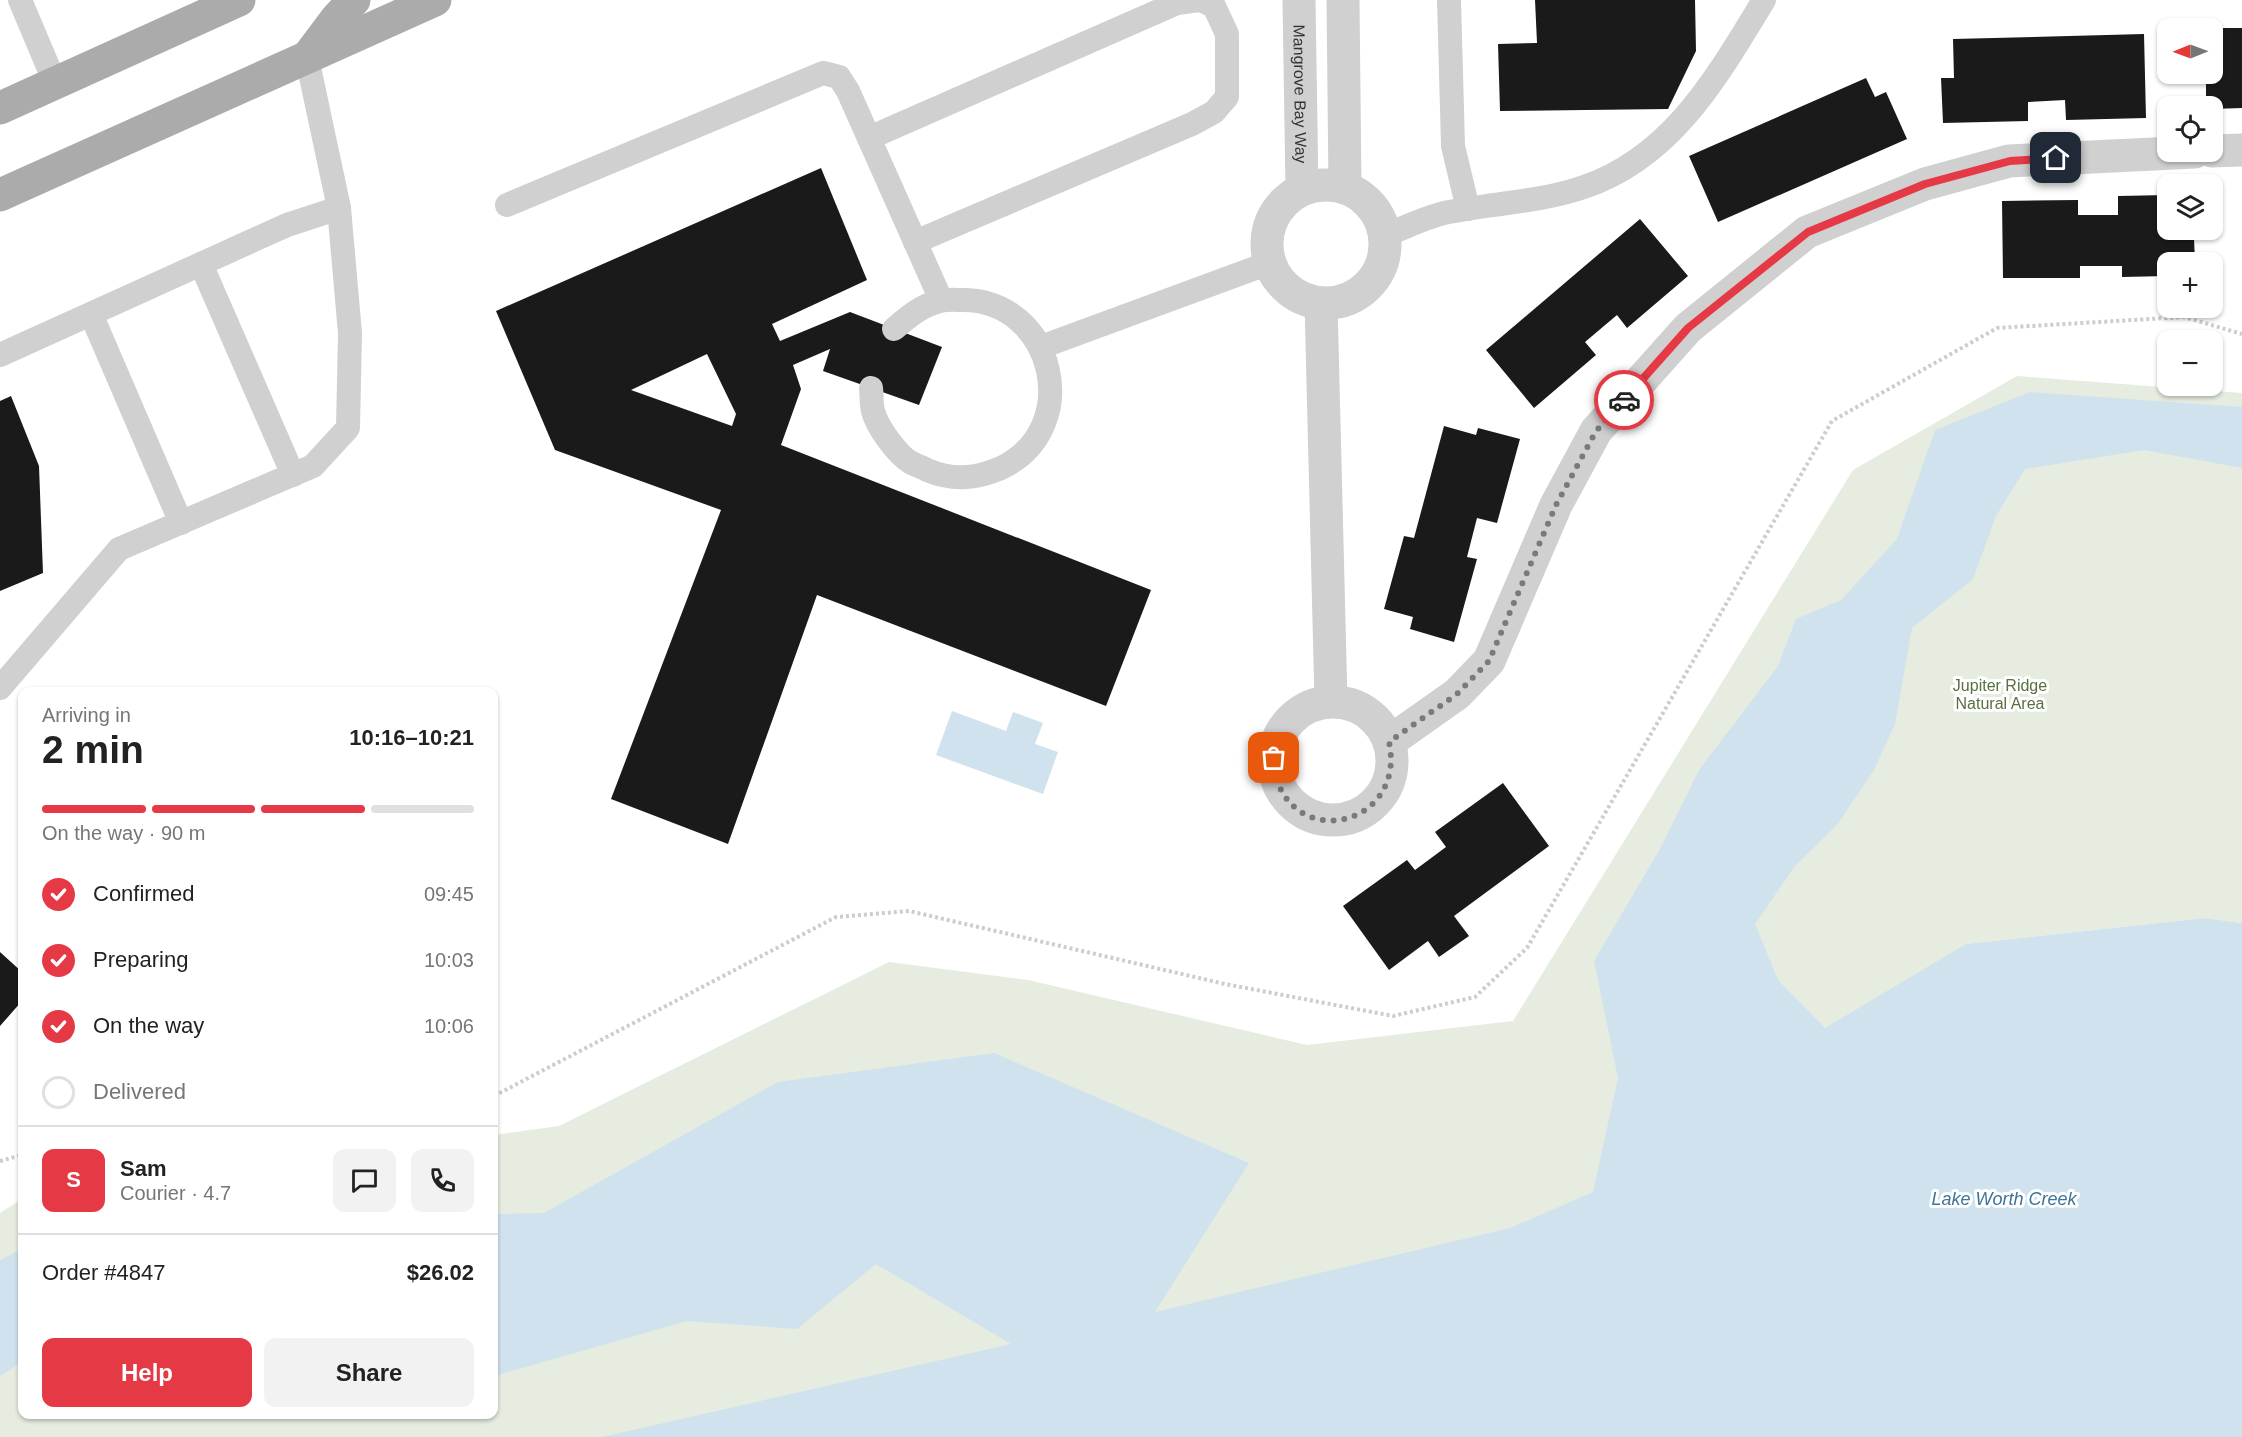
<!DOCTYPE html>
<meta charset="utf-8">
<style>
body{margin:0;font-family:Arial,sans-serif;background:#f2f2f2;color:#222;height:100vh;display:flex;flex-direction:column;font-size:22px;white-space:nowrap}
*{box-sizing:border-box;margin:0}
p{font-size:20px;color:#767676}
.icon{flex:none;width:33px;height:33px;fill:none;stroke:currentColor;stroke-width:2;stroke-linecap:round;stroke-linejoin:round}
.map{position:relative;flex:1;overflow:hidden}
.panel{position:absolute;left:18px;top:687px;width:480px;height:732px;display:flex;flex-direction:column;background:#fff;border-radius:12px;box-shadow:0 2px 4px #0004}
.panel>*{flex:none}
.needle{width:39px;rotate:269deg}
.tools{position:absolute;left:2157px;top:18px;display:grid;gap:12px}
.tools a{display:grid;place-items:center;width:66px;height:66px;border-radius:12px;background:#fff;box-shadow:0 2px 4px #0004;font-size:30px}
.pin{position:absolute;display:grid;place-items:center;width:51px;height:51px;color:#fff;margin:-26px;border-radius:12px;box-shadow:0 3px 9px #0006}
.courier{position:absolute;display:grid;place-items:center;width:60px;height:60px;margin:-30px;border:4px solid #e63946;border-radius:50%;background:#fff;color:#222;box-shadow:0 2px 8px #0007}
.headline em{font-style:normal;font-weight:800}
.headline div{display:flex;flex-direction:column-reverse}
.headline{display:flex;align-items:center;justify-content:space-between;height:102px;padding:0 24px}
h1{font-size:39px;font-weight:800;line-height:45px}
.bar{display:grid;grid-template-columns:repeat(4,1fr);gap:9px 6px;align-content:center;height:72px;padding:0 24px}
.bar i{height:8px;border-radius:4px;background:#e0e0e0}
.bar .selected{background:#e63946}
.bar p{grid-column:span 4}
.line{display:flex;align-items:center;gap:15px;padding:0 24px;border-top:2px solid #e0e0e0}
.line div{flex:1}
.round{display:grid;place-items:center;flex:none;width:63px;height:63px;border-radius:12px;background:#f2f2f2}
ol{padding:0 24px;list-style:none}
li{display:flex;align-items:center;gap:18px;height:66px}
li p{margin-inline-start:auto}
li .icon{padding:6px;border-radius:50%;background:#e63946;color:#fff;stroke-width:4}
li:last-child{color:#767676}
li i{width:33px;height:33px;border:3px solid #e0e0e0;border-radius:50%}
.cta{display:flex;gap:12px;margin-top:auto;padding:12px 24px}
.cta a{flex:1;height:69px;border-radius:12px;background:#e63946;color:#fff;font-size:24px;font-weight:800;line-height:69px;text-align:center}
.cta a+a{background:#f2f2f2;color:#222}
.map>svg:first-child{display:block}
</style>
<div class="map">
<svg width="2242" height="1437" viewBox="0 0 2242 1437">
<rect width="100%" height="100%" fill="#fff"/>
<polygon fill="#e6ecdf" points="2017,376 2242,393 2242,923 2205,918 1966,944 1536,1252 774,1437 0,1437 0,1213 22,1199 22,1414 494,1414 494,1135 559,1126 889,962 1028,980 1307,1045 1513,1021 1853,470"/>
<g fill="#cfe2ee">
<polygon points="2030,392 2242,407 2242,468 2144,450 2025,469 1996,516 1973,579 1912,628 1895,724 1874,770 1837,825 1795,866 1755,924 1778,980 1825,1028 1966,944 2205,918 2242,923 2242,1437 602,1437 1011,1344 876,1264 797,1329 687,1321 494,1376 494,1214 544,1213 778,1082 994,1053 1249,1163 1155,1312 1510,1228 1593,1192 1618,1078 1594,961 1660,849 1699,770 1778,666 1796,619 1841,600 1897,539 1935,430"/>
<polygon points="952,711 1006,731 1013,712 1043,723 1035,744 1058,752 1043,794 936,755"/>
<polygon points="22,1249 22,1362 0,1376 0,1260"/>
</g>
<g fill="#1a1a1a" fill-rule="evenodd">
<polygon points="1535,0 1695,0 1696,51 1668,109 1500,111 1498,44 1537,43"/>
<polygon points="2220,28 2242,28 2242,108 2212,109 2212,106 2206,106 2206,74 2212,74 2212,60 2220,59"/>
<polygon points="2144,34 2146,118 2066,120 2065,100 2028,102 2028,121 1943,123 1941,78 1954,78 1953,39"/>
<polygon points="1866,78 1875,97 1886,92 1907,139 1718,222 1689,156"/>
<path d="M821,168L867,280L772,324L780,341L850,312L942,347L919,405L823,371L830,349L793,365L801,389L781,445L1151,590L1106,706L817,595L728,844L611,799L721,510L555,450L496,311ZM707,354L736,414L732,426L631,390Z"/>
<polygon points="2168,195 2168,230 2207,230 2207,238 2194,238 2195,262 2168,262 2168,276 2122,277 2122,266 2080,266 2080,278 2003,278 2002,201 2078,200 2078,215 2118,215 2118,196"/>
<polygon points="1640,219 1688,276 1627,328 1617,315 1585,342 1596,355 1534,408 1486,350"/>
<polygon points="11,396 39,466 43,573 0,591 0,401"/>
<polygon points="1444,426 1476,435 1478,428 1520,439 1497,523 1477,518 1467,557 1477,559 1454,642 1410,629 1413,617 1384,609 1404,536 1414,538"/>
<polygon points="1503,783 1549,846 1454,916 1469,936 1439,957 1428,941 1389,970 1343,906 1407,860 1415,870 1446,847 1435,832"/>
<polygon points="0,952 22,972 22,1001 0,1026"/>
</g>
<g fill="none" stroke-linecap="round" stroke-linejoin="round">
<g stroke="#cdcdcd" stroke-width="4" stroke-dasharray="3 3" stroke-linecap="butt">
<polyline points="494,1096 836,917 909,911 1225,984 1393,1016 1475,997 1527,948 1832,421 1997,328 2184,317 2242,334"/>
<polyline points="0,1161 22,1155"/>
</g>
<g stroke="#d0d0d0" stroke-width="24">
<polyline points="20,0 55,83"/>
<polyline points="1449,0 1453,146 1468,209"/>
<polyline points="869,138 1177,3 1199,0"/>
<polyline points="507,205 823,73 839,77 848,91 941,300"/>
<path d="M1385,235C1405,228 1427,216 1449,212C1494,203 1541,202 1584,187C1673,157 1718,75 1764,0"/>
<polyline points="915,242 1192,124 1214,112 1227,97 1227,34 1214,6 1201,0"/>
<polyline points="201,264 293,475"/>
<polyline points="91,314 181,523"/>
<polyline points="1041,347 1269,263"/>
<polyline points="0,355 287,225 339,208"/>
<path d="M871,388C872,396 871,404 873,411C877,427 897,454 910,462C915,465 922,467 927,470C953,481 976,479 1001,468C1085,428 1054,300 963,300C956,300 947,299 940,301C922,305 908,317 894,329"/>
<polyline points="0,688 119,549 313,466 348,428 350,333 339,208 307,58"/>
</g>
<g stroke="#d0d0d0" stroke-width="33">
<path id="s1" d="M1299,0L1302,189"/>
<polyline points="1343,0 1345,187"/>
<polyline points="2212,151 2242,150"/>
<circle cx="1326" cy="244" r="59"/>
<polyline points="1321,303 1331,701"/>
<circle cx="1333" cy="761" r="59"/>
<polyline points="1389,742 1457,694 1489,661 1556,505 1596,431 1688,328 1807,232 1925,184 2009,161 2195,152"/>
</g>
<g stroke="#ababab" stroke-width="33">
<polyline points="310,54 337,18 354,0"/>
<polyline points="0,108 239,0"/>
<polyline points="0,195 435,0"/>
</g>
</g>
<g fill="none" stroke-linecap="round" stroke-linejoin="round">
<path stroke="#7a7a7a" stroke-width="6" stroke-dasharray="0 10.8" d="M1274,758C1275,765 1275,774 1277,781C1303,851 1406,822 1389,742L1457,694L1489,661L1556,505L1596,431L1624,400"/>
<polyline stroke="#e63946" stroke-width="8" points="1624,400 1688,328 1808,232 1925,184 2010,161 2056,158"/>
</g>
<g text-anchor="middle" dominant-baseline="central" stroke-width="6" stroke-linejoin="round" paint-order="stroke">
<g font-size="16" fill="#333" stroke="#fff">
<text stroke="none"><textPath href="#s1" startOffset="94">Mangrove Bay Way</textPath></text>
</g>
<g font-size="16" fill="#56703f" stroke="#fff">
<text x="2000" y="685">Jupiter Ridge<tspan x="2000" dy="18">Natural Area</tspan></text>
</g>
<g font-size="18" font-style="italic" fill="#3f7597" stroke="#fff">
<text x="2004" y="1199">Lake Worth Creek</text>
</g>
</g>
</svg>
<div class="tools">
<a><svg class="needle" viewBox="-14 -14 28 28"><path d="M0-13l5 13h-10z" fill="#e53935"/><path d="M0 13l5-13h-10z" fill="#767676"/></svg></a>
<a><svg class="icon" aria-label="locate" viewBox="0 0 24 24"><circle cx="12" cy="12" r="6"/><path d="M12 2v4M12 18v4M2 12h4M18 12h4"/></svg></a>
<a><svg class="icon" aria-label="layers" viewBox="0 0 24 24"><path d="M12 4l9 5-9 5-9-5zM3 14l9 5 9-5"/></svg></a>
<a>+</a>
<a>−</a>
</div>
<div class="pin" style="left:1274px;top:758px;background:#ea580c"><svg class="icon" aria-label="bag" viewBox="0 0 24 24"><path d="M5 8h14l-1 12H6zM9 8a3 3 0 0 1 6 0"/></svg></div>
<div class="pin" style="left:2056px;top:158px;background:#1f2937"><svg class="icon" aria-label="home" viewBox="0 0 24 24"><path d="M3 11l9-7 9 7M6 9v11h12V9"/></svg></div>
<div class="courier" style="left:1624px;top:400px"><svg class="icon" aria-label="car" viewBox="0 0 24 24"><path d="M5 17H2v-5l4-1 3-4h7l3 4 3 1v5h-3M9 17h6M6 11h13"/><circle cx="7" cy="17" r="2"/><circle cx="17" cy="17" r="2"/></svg></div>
<section class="panel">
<div class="headline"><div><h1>2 min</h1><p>Arriving in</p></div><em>10:16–10:21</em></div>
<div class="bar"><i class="selected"></i><i class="selected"></i><i class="selected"></i><i></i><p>On the way · 90 m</p></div>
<ol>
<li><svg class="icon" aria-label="check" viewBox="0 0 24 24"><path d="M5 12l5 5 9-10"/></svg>Confirmed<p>09:45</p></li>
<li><svg class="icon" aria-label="check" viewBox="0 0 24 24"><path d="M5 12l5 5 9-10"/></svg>Preparing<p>10:03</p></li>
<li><svg class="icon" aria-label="check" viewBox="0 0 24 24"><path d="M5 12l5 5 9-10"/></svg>On the way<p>10:06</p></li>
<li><i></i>Delivered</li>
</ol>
<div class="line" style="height:108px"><b class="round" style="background:#e63946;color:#fff">S</b><div><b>Sam</b><p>Courier · 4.7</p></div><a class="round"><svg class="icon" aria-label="chat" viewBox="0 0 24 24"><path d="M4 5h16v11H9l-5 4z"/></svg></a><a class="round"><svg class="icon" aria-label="phone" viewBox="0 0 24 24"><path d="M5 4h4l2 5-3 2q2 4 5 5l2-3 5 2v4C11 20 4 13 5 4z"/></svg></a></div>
<div class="line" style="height:78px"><div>Order #4847</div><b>$26.02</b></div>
<div class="cta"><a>Help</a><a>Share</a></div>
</section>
</div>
